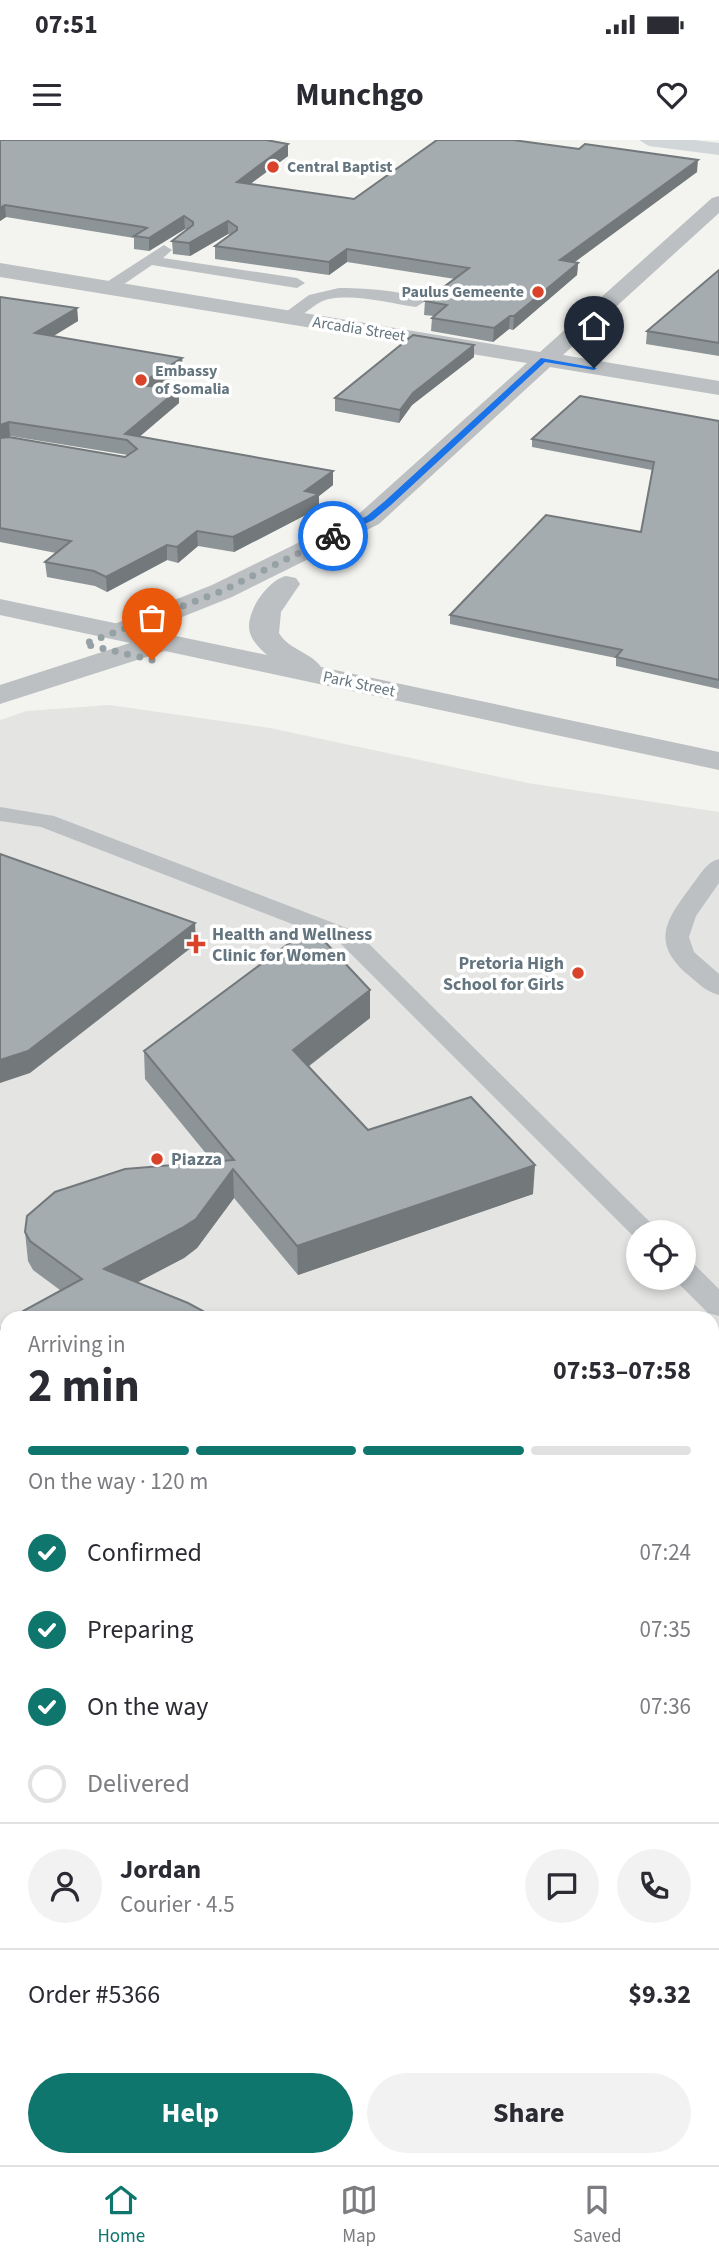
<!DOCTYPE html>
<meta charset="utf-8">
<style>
body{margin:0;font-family:"Source Sans 3",sans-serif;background:#f2f2f3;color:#2b2b33;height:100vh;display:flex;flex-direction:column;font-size:26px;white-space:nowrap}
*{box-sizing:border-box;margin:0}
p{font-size:23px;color:#7c7c81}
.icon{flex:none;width:38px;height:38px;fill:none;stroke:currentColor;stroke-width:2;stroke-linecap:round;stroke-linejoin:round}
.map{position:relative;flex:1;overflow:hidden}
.sheet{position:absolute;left:0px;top:1171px;width:719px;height:856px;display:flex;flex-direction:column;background:#fff;border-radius:21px 21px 0 0;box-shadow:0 4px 10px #0003}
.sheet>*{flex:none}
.controls{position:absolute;left:626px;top:1080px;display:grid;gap:14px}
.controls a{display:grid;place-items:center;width:70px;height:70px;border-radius:50%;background:#fff;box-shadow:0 4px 10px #0003;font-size:35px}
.pin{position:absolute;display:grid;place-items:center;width:60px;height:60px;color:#fff;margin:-72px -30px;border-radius:50% 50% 50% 0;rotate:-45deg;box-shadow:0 0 7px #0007}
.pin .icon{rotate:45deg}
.courier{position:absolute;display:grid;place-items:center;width:70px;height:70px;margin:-35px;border:5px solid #1a73e8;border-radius:50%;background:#fff;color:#222;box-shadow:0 2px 9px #0007}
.summary em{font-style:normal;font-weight:700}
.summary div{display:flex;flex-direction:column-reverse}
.summary{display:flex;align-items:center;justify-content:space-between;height:119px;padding:0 28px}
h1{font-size:46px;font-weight:700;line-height:52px}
.bar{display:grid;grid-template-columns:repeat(4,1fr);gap:10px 7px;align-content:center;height:84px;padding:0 28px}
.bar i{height:9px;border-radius:5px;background:#e1e1e2}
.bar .selected{background:#0f766e}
.bar p{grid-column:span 4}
.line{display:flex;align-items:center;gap:18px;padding:0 28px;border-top:2px solid #e1e1e2}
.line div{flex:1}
.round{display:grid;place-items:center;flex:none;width:74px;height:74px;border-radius:37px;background:#f2f2f3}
ol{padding:0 28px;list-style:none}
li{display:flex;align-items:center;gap:21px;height:77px}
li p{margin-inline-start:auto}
li .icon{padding:7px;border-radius:50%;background:#0f766e;color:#fff;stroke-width:4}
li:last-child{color:#7c7c81}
li i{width:38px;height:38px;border:4px solid #e1e1e2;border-radius:50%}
.cta{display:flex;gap:14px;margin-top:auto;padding:14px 28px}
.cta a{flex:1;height:80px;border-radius:42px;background:#0f766e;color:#fff;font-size:28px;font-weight:700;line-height:80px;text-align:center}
.cta a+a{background:#f2f2f3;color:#2b2b33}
.status{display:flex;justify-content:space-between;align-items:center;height:49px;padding:0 35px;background:#fff;direction:ltr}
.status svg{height:19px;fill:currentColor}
header{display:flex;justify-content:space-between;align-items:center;height:91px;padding:0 28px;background:#fff;font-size:32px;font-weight:700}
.dock{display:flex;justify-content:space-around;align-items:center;height:98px;border-top:2px solid #e1e1e2;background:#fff;font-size:19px;color:#7c7c81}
.dock a{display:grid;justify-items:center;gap:4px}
.dock .selected{color:#0f766e}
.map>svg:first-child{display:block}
</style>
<div class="status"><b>07:51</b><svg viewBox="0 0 49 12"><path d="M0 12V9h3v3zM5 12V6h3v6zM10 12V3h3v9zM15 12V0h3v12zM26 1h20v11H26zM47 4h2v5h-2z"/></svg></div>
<header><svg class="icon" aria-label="menu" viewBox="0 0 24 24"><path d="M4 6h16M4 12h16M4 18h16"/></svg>Munchgo<svg class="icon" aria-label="heart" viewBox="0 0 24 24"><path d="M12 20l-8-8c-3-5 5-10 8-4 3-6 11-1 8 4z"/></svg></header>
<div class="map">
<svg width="719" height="2025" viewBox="0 0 719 2025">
<rect width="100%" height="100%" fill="#f3f3ef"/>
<path fill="#e4e5e3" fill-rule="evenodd" d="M109,565L270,588L528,643L719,672V2025H0V580L27,571ZM639,1092H684V1138H639ZM7,1178H712V2020H7Z"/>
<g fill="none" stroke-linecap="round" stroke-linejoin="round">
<g fill="#bcc0c3" fill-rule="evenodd">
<polygon points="164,105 172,110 163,118 297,138 305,143 297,148 152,125 114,151 102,151 100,148 102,145"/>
<path d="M339,148C357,148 412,150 424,162L416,167C388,163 357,154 329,159C312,162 299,185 281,180L279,177L309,155Z"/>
<polygon points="0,667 54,676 357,792 660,1092 639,1092 639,1099 635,1098 339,802 41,687 0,681"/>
<path d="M719,719V743L696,776L689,797L694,812L719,834V855C706,852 697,842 687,834C650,801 667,779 692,745C700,735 706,722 719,719Z"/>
<polygon points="684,1122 694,1124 719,1149 719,1176 708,1173 673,1138 684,1138"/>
<polygon points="719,1402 719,1432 712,1434 712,1404"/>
<polygon points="0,1946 7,1948 7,1987 0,1985"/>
<polygon points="7,2020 50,2020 53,2025 9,2025"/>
<polygon points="415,2020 459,2020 457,2025 412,2025"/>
<polygon points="657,2020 701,2020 699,2025 654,2025"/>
</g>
<polygon fill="#bcc0c3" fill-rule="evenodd" points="719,56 719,73 563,215 719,241 719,255 550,227 379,384 232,457 132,497 122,500 112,497 108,491 112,485 212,445 361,372 527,223 0,137 0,123 540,212 712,58"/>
<path fill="#bcc0c3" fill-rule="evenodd" d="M286,436L296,438L300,444L281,472L279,493C289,510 311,512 321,527L719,612V630L165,511L0,564V545L130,503L0,475V459L267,515C260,509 253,502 250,493C244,473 268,440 286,436Z"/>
<polygon fill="#d1d6d9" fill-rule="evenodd" points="639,0 694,0 719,3 719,15 649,6"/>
</g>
<g fill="#8d9497" fill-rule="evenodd">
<polygon points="0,0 288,16 250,44 354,59 697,32 574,122 578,123 577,135 513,190 509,189 493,202 431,191 432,178 434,176 424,175 425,161 455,139 347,122 329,135 215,119 215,106 230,95 228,94 190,116 173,114 172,101 187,90 185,89 149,111 134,109 134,98 6,77 0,81"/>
<polygon points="719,130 719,216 646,204 647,191"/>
<path d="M0,157L77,168L78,181L54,196L182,218L183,231L157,247L179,263L140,296L333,345L319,356V368L234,412L198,406L178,423L167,420L107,452L95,446L47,437L45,422L56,413L0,402ZM10,296L128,315L125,317L6,298Z"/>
<polygon points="474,217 412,265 399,283 335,271 335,258"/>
<polygon points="719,281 719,549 616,526 616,518 450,484 450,475 641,392 652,330 532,307 532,299"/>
<polygon points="370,850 370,878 308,927 368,990 533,1054 298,1135 234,1058 197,1108 184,1118 137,1142 60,1150 33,1130 28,1121 25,1092 213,1022 145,939 144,911"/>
<polygon points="7,1184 7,1941 0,1936 0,1812 2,1813 6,1811 6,1804 1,1802 0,1802 0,1652 5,1655 5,1651 0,1648 0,1189"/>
<polygon points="719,1682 719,1791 712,1782 712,1686"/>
<polygon points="127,2020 269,2020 264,2025 135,2025"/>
</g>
<g fill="#73787b">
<polygon points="288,4 288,16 237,54 237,42"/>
<polygon points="698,20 697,32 560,133 560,120"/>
<polygon points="5,65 6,77 0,81 0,68"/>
<polygon points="184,76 185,89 149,111 149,98"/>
<polygon points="228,81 228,94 190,116 189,103"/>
<polygon points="347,109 347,122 329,135 329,122"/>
<polygon points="578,123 577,135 513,190 514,176"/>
<polygon points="77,168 78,181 36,206 35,193"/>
<polygon points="510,176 509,189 493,202 494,188"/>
<polygon points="474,205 474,217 412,265 399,283 400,270 413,253"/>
<polygon points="182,218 183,231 138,259 138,245"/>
<polygon points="179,249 179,263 131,304 125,294"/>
<polygon points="9,282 10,296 0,299 0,285"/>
<polygon points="333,331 333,345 319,356 319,368 234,412 233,397 305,351"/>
<polygon points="197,391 198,406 178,423 177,407"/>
<polygon points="167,405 167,420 107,452 106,437"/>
<polygon points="195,783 196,804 30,933 0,943 0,920"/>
<polygon points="370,850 370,878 293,938 293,910"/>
<polygon points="535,1025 533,1054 298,1135 297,1106"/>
<polygon points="233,1029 234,1058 197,1108 184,1118 106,1159 104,1129"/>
<polygon points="242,2020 269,2020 264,2025 237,2025"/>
</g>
<g fill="#a4acb0" stroke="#73787b" stroke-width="2">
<polygon points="0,0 266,0 288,4 237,42 354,59 437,0 513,0 579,9 585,4 698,20 560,120 578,123 514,176 510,176 494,188 432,178 447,165 425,161 469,128 347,109 329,122 215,106 237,90 237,87 228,81 189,103 172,101 193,85 193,82 184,76 149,98 134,96 147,88 143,87 5,65 0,68"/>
<polygon points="719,130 719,203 647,191"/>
<polygon points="0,157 77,168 35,193 182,218 138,245 179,249 125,294 333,331 305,351 319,354 233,397 197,391 177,407 167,405 106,437 94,431 45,422 71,401 0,388 0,298 9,297 125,317 137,309 127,300 9,282 0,285"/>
<polygon points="413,195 474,205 413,253 400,270 335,258"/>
<polygon points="580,256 719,281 719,540 616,517 622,510 450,475 546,375 641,392 654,322 532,299"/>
<polygon points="0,714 195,783 28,911 0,920"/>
<polygon points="311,787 370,850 293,910 368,990 471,957 535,1025 297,1106 233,1029 196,1079 182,1088 104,1129 188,1163 203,1171 211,1178 14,1178 23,1171 82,1139 30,1101 25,1092 27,1076 55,1052 125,1029 234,1020 144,911"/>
<polygon points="7,1184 7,1292 0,1282 0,1189"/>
<polygon points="7,1303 7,1912 0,1908 0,1812 2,1813 6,1811 6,1776 0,1772 0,1652 5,1655 6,1622 0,1619 0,1305"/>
<polygon points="719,1682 719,1755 712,1747 712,1686"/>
<polygon points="171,2020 242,2020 237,2025 180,2025"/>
</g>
<polygon fill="#1a73e8" points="541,218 597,228 594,230 545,222 391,365 373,380 336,398 330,398 330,395 367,376 385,361"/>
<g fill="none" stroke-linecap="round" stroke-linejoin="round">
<polyline stroke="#96a1a6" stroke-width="7" stroke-dasharray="0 12.6" points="152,520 84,504 222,451 333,396"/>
</g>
<g fill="#d94329" stroke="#fff" stroke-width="2.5">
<circle cx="273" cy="27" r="7"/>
<circle cx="538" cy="152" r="7"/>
<circle cx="141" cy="240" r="7"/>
<path d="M192.5 793.5h7v7h7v7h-7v7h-7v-7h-7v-7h7z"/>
<circle cx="578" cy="833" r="7"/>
<circle cx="157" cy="1019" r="7"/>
</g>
<g text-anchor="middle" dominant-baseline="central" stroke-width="7" stroke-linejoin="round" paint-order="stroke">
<g font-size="16" font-weight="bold" fill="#64757f" stroke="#fff" text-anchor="start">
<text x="287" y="27">Central Baptist</text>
<text x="524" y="152" text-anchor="end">Paulus Gemeente</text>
<text x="155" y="231">Embassy<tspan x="155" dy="18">of Somalia</tspan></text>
</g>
<g font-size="16" fill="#64757f" stroke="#fff">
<text transform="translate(359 189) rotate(9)">Arcadia Street</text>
<text transform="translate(359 544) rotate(12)">Park Street</text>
</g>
<g font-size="18" font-weight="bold" fill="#64757f" stroke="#fff" text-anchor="start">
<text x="212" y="794">Health and Wellness<tspan x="212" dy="21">Clinic for Women</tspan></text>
<text x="564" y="823" text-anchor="end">Pretoria High<tspan x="564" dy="21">School for Girls</tspan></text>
<text x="171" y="1019">Piazza</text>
</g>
</g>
</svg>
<div class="controls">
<a><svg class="icon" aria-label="locate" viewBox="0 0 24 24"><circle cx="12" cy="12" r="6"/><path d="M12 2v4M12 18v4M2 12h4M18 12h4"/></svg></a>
</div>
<div class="pin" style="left:152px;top:520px;background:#ea580c"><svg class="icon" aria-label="bag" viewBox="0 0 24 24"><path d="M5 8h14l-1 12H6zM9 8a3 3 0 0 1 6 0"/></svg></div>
<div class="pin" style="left:594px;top:228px;background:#1f2937"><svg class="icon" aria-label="home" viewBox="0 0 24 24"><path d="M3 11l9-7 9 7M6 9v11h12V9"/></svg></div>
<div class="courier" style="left:333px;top:396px"><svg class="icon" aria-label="bike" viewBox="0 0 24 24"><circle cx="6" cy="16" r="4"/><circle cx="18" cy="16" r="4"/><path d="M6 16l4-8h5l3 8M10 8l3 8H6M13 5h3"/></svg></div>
<section class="sheet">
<div class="summary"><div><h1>2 min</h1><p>Arriving in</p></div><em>07:53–07:58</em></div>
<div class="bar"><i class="selected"></i><i class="selected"></i><i class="selected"></i><i></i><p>On the way · 120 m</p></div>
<ol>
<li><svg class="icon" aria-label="check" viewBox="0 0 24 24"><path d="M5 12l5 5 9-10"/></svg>Confirmed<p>07:24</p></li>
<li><svg class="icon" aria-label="check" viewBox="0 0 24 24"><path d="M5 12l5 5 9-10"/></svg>Preparing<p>07:35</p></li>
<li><svg class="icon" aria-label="check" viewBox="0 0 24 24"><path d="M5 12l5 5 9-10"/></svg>On the way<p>07:36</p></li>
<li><i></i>Delivered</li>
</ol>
<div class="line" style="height:126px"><a class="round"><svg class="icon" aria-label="person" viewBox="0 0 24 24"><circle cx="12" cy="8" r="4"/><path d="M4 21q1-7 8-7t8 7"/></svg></a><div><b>Jordan</b><p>Courier · 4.5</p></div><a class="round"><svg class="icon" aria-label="chat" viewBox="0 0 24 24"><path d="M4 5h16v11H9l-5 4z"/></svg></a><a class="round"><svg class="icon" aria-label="phone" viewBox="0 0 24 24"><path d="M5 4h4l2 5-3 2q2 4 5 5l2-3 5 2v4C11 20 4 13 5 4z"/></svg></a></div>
<div class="line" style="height:91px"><div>Order #5366</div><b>$9.32</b></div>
<div class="cta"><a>Help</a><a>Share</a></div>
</section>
</div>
<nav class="dock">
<a class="selected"><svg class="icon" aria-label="home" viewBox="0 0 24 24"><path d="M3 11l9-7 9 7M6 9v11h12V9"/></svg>Home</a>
<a><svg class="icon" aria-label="map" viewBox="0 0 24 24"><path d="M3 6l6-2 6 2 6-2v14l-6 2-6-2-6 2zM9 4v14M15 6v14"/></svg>Map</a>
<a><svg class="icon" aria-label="saved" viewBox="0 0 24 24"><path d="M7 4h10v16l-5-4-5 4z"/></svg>Saved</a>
</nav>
